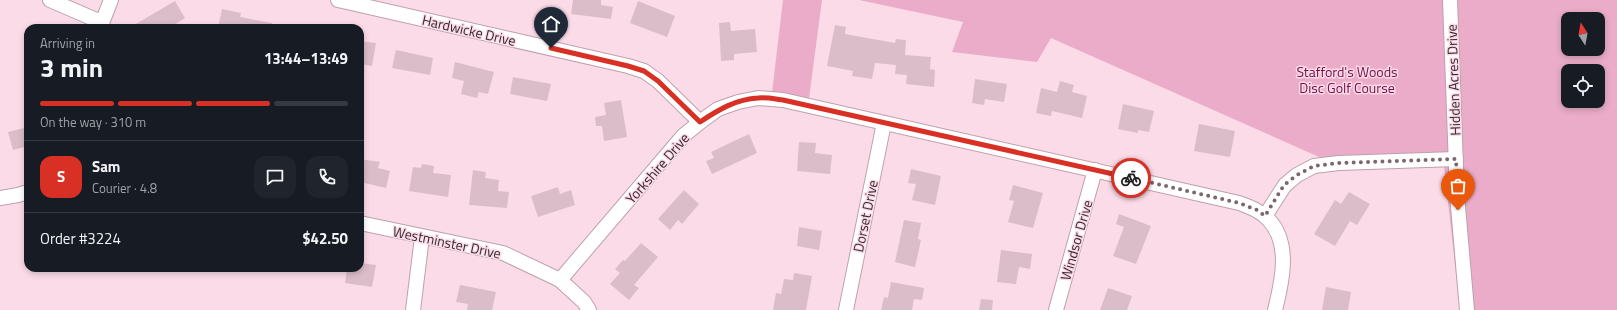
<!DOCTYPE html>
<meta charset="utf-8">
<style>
body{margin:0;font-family:"Titillium Web",sans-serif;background:#20242c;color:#f1f3f6;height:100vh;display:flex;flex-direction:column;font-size:15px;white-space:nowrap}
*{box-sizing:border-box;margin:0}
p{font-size:13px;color:#9ea1a6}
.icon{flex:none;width:22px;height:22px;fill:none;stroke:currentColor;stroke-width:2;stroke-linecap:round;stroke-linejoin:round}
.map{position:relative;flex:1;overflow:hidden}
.side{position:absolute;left:24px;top:24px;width:340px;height:248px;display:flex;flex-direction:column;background:#171b24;border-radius:12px;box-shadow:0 2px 6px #0003}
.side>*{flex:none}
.needle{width:26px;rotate:349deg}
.fabs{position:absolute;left:1561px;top:12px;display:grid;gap:8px}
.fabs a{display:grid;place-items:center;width:44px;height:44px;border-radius:8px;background:#171b24;box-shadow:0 2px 6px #0003;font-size:20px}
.pin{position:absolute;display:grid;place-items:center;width:34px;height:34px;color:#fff;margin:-41px -17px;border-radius:50% 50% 50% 0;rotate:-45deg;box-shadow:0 0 4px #0007}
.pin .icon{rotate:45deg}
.courier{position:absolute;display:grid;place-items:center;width:40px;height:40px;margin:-20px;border:3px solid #d93025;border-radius:50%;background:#fff;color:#222;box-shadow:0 1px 5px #0007}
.summary em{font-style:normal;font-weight:700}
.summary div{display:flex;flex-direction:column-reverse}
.summary{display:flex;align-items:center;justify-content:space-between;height:68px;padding:0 16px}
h1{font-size:26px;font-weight:700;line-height:30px}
.bar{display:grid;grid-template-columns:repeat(4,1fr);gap:6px 4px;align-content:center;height:48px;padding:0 16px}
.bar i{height:5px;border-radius:3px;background:#363941}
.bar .current{background:#d93025}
.bar p{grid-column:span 4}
.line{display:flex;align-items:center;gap:10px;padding:0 16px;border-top:1px solid #363941}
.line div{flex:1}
.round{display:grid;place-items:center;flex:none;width:42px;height:42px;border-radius:12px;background:#20242c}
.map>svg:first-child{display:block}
</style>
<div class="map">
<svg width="1617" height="310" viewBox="0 0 1617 310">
<rect width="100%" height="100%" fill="#fbdbe8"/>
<g fill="#eaacc8" fill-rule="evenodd">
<polygon points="783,0 822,0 808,106 771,101"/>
<path d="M859,0H1617V310H1460L1443,157L1326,160L1051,38L1037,62L952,52L963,22ZM1568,19H1598V49H1568ZM1568,71H1598V101H1568Z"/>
</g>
<g fill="#dbbdca">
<polygon points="573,0 601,0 601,5 613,7 611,19 571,14"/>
<polygon points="175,1 185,18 169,28 129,28"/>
<polygon points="638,1 675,16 667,37 630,23"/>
<polygon points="222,9 241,13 240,17 272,23 271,28 218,28"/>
<polygon points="730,22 731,31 755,29 757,52 734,54 734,60 721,61 719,23"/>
<polygon points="835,25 846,27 845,34 895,43 896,39 906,40 905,55 931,57 930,69 935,70 934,87 906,84 907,75 895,74 896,65 875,63 872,79 852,76 853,71 827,66"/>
<polygon points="360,41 376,43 372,66 360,64"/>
<polygon points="396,50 433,58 430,75 392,68"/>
<polygon points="455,62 494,72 488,94 479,92 477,98 461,94 464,81 452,78"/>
<polygon points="513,77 551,84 547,101 510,94"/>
<polygon points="975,79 1007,84 1004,102 985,99 984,105 972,103"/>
<polygon points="1060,81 1074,85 1072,92 1087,96 1082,118 1052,111 1051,116 1036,113 1041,88 1057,92"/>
<polygon points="621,100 627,137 604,141 602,126 596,126 595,117 606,115 604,103"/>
<polygon points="1123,104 1154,111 1149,132 1138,130 1138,133 1118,129"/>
<polygon points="1199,124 1235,131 1230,157 1194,151"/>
<polygon points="28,127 28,146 13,150 8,132"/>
<polygon points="749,134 757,153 712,174 706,161 714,158 711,152"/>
<polygon points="799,142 816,143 815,153 832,155 830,174 797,171"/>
<polygon points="360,159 380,162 378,168 390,171 386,188 360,182"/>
<polygon points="422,164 434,166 433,173 451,175 448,197 409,191 413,167 421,168"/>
<polygon points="911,169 941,176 935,205 912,200 916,184 908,183"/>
<polygon points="473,170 486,172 485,178 499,180 498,191 509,192 507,208 469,205"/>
<polygon points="1013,185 1043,193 1033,228 1008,222 1014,201 1009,200"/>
<polygon points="558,187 560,194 571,190 575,205 538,217 531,196"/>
<polygon points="684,190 699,204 682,224 678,220 670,230 658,219"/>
<polygon points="1349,192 1370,204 1357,225 1350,221 1335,246 1314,234 1335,200 1341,204"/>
<polygon points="1119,214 1151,226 1136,264 1113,256 1124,227 1116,224"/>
<polygon points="904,220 921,223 918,239 921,240 915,267 895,262"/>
<polygon points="799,227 822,231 819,250 797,246"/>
<polygon points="641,243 658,257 634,285 639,288 629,300 610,284 620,273 615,269 623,260 625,261"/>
<polygon points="1001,250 1032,254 1030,269 1019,267 1016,284 997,282"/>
<polygon points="360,263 376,265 372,287 345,283 347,268 360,268"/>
<polygon points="794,273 812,276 806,310 773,310 776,293 781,294 784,279 793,280"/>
<polygon points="891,282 924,288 922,300 914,299 912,310 881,310 884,297 888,298"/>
<polygon points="460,285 496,292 492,310 467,310 468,304 456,302"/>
<polygon points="1326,287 1351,292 1348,310 1322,310"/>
<polygon points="1108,288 1132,296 1127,310 1100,310"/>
<polygon points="981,299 993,300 992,310 979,310"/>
</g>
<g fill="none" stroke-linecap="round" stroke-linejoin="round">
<g stroke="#bea1ad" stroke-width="16">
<g id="minor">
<polyline points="50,0 101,22"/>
<polyline points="338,0 628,66 644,71 658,81 700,122"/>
<polyline points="1450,0 1457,195 1467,310"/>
<polyline points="100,28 111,0"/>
<polyline points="0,198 18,195 28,192"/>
<polyline points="1265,216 1285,185 1297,175 1314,166 1339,163 1456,159"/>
<polyline points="360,223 503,253 560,280 584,302 589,310"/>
<path d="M560,280L683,136L700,122L718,109L738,102L758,98L783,100L1239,203C1250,207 1261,211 1269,220C1291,244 1282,282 1275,310"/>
<polyline points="413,310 422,237"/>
<polyline points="846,310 884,123"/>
<polyline points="1056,310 1095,170"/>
</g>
</g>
<use href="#minor" stroke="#fff" stroke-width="14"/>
</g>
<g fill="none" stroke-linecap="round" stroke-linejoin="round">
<polyline stroke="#7a676f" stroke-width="4" stroke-dasharray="0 7.2" points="1131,178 1239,203 1257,210 1265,216 1284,185 1297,175 1314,166 1339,163 1456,159 1458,210"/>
<path stroke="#d93025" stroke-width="5" d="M551,48L628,66L644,71L658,81L700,122C718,110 736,99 758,98C766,97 775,99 783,100L1131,178"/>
</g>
<g text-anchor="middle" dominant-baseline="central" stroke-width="3" stroke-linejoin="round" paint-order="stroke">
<g font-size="14" fill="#35292e" stroke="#fbdbe8">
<text transform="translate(469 30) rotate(13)">Hardwicke Drive</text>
<text transform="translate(1453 80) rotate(-92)">Hidden Acres Drive</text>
<text transform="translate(657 168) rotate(-49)">Yorkshire Drive</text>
<text transform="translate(865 216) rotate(-78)">Dorset Drive</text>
<text transform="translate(1076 240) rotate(-74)">Windsor Drive</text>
<text transform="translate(447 242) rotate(12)">Westminster Drive</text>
</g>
<g font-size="14" fill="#750e4b" stroke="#fbdbe8">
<text x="1347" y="71">Stafford's Woods<tspan x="1347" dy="16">Disc Golf Course</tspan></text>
</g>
</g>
</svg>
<div class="fabs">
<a><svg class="needle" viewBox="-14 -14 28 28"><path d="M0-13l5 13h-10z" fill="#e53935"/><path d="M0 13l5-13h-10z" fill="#9ea1a6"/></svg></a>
<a><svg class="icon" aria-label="locate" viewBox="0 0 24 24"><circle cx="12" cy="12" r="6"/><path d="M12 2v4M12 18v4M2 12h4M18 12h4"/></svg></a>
</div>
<div class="pin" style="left:1458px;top:210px;background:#ea580c"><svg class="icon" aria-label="bag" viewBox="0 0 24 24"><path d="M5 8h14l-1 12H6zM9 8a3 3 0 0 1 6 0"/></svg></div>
<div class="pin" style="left:551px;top:48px;background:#1f2937"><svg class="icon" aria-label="home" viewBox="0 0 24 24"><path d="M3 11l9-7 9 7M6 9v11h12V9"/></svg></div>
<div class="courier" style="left:1131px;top:178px"><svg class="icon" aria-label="bike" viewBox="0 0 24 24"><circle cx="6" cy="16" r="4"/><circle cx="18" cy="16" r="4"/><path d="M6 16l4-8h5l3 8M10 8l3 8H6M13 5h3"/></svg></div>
<section class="side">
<div class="summary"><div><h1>3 min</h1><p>Arriving in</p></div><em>13:44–13:49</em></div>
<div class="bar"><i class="current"></i><i class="current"></i><i class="current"></i><i></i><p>On the way · 310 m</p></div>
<div class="line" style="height:72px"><b class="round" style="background:#d93025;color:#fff">S</b><div><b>Sam</b><p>Courier · 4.8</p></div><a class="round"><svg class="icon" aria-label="chat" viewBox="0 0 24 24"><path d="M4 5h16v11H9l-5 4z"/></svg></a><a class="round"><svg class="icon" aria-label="phone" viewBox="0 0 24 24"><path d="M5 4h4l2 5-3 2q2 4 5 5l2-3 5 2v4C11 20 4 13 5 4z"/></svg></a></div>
<div class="line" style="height:52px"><div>Order #3224</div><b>$42.50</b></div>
</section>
</div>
